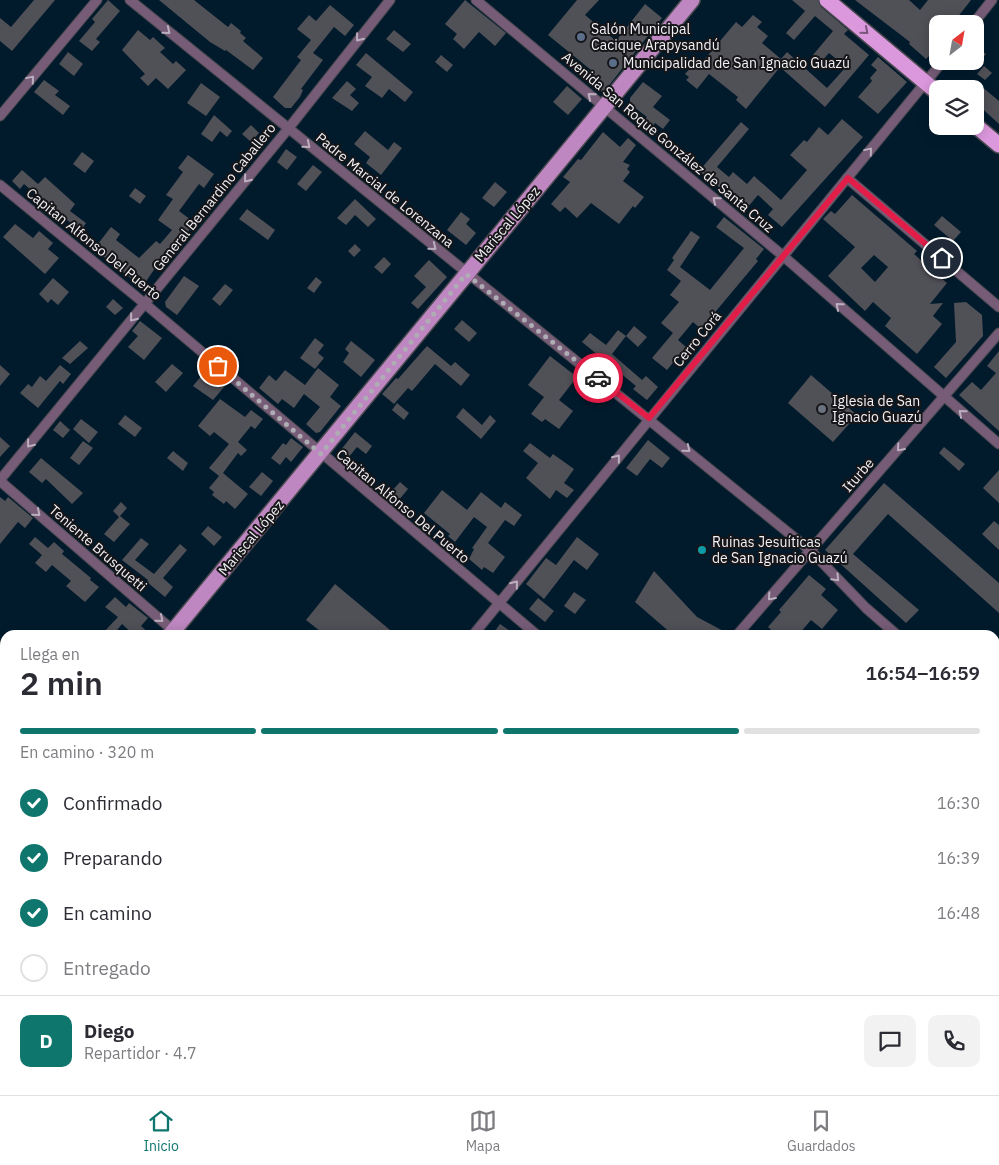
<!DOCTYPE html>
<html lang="es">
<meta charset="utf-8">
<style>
body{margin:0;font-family:"IBM Plex Sans",sans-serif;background:#f2f2f3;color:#2b2b33;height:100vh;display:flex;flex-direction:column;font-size:19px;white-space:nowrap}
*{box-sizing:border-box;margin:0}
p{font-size:16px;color:#7c7c81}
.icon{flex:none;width:28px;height:28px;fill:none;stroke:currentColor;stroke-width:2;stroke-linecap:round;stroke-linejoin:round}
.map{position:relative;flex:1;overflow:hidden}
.details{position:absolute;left:0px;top:630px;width:1000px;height:465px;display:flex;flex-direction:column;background:#fff;border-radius:15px 15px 0 0;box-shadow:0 2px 12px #0003}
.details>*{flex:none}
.needle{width:32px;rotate:31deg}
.buttons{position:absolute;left:929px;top:15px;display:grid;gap:10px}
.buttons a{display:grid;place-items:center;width:55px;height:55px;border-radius:10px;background:#fff;box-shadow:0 2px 12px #0003;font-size:25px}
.pin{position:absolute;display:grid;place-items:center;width:42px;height:42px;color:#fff;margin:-21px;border:2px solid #fff;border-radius:50%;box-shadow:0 1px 5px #0007}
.courier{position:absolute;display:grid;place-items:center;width:50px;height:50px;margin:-25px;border:4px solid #e11d48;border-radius:50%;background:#fff;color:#222;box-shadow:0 1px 6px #0007}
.head em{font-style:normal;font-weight:600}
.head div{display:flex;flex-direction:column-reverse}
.head{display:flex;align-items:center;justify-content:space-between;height:85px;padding:0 20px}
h1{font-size:32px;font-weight:600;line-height:38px}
.bar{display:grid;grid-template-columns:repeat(4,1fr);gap:8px 5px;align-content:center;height:60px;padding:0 20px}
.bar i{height:6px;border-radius:4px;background:#e1e1e2}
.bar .on{background:#0f766e}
.bar p{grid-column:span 4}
.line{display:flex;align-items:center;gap:12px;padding:0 20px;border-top:1px solid #e1e1e2}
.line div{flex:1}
.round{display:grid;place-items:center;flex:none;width:52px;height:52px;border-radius:10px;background:#f2f2f3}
ol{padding:0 20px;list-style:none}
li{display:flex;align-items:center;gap:15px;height:55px}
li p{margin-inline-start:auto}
li .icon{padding:5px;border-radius:50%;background:#0f766e;color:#fff;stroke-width:4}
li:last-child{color:#7c7c81}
li i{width:28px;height:28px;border:2px solid #e1e1e2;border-radius:50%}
.dock{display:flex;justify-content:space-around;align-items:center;height:70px;border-top:1px solid #e1e1e2;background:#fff;font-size:14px;color:#7c7c81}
.dock a{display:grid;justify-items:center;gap:2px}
.dock .on{color:#0f766e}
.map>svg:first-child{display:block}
</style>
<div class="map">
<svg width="999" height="1095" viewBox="0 0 999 1095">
<rect width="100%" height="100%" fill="#2d2e34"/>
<path fill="#011b2d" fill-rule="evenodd" d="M0,0H999V1095H0ZM938,24H975V61H938ZM938,89H975V126H938ZM5,635H995V1090H5Z"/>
<g fill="#505057" fill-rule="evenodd">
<polygon points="34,0 55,0 12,51 0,41 0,18 11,27"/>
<polygon points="108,0 120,11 96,39 100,42 92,51 79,41 95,22 92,19"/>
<polygon points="159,0 194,0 228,27 231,23 241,31 240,33 246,38 243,41 263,58 253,70 226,50 225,51 210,42"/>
<polygon points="465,0 506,33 495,46 479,32 464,49 453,39 457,34 445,24"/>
<polygon points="577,0 599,0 585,15 616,41 645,4 662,18 603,93 585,78 591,70 548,35"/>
<polygon points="792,0 818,0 821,7 848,30 844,34 869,55 825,107 780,67 746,109 736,100 738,97 709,74 697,89 686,80 689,77 685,74 695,63 699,66 736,22 742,27 753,15 762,22 757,27 768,36 762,43 781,59 787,52 827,88 846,67 829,53 821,62 813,55 833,31 815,16 794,40 786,33 805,11"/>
<polygon points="855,0 909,0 920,10 928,0 971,0 957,18 959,19 955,24 938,24 938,47 926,59 909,44 910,42"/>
<polygon points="330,5 354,25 345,36 334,27 313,53 323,60 301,89 303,90 300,97 291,108 285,108 273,97 301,60 297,57 311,40 297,29 309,15 316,21"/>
<polygon points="138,30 150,40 153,37 165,48 160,52 173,64 176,61 186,70 168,89 156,78 148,86 140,78 145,74 122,50"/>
<polygon points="394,30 411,44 403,52 386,39"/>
<polygon points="975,45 986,54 975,67"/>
<polygon points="68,52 83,64 74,76 59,64"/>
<polygon points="366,53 413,92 405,102 389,89 382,98 365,86 372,77 356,65"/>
<polygon points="441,55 453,65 447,72 435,62"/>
<polygon points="878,57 907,82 878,114 858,97 872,81 870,78 877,70 871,65"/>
<polygon points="984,66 992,73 985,80 977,74"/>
<polygon points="44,80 59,91 55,95 70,106 63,115 34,92"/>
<polygon points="347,81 356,89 350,95 359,103 352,111 332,98"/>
<polygon points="643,82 662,96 653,107 670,120 663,129 655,123 652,127 644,121 647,117 630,104 630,98"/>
<polygon points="201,83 220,97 206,116 187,103"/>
<polygon points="567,86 582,99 568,115 553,102"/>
<polygon points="981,86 999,101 999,124 975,102 975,93"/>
<polygon points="214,115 232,131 227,137 220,131 212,142 201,134"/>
<polygon points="842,119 863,137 782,227 768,215 773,209 758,195 747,208 742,201 740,204 699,171 741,122 749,129 717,167 729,177 733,172 747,184 754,176 781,200 807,170 790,155 804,140 807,142 819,127 828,135"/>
<polygon points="251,125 259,133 251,142 242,134"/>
<polygon points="365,131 388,150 394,142 402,148 381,175 366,163 370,157 354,144"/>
<polygon points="603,132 620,147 628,138 636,145 623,162 630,165 627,169 630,172 623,181 644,197 635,208 633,206 619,224 591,203 577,218 565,207 560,212 551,204 570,182 563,177 578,159 581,160"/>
<polygon points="286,149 297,157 287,170 277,162"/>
<polygon points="82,152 94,161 85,173 73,164"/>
<polygon points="188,155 214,174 204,188 199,184 179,211 195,223 168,257 165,254 142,287 94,249 111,227 120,234 116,240 139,258 156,241 160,244 172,230 158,220 173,199 166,195 183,172 178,168"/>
<polygon points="313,165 322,172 306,191 297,184"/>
<polygon points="22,170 38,184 45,177 75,204 70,211 86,223 78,235 68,228 71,223 55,211 53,214 42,206 45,202 24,184 20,189 12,181"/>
<polygon points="495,182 507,192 494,207 482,198"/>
<polygon points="135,188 146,196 140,204 129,196"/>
<path d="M852,195L917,251L914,254L947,283L930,304L943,303L933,316L942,324L917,354L885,326L891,318L873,302L865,311L828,276L855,247L823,219L831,211L835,214ZM874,255L888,267L875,282L861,268Z"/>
<polygon points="355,199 376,219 368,227 355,215 346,225 337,218"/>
<polygon points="247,209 275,230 268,240 239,219"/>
<polygon points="461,212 470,219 466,224 476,233 466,245 447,230"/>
<polygon points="942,216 961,232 953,241 934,225"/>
<polygon points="724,217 764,249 756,259 758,261 701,329 693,322 678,340 686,347 667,370 652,358 673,333 661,323 679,302 670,295 681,281 667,270 674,260 672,258 691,231 700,237 680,267 710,290 744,248 716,227"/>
<polygon points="15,224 33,238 39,231 53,243 48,249 59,258 45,274 3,237"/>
<polygon points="355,244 361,250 354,257 348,251"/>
<polygon points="384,257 391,264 382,274 374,267"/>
<polygon points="429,260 447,277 418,309 411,303 426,287 414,276"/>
<polygon points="184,276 199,286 177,315 166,307 165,302"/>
<polygon points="316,277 322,282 314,293 307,288"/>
<polygon points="53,278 69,292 58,305 51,299 48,303 39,294"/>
<polygon points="225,284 233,290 220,306 212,299"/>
<polygon points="113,299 123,308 115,315 106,307"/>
<polygon points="966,302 982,315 983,336 946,378 934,367 956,342 954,303"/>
<polygon points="462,320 477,333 469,342 454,329"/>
<polygon points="140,321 162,338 144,360 128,347 138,336 132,331"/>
<polygon points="634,326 647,337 638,347 626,336 612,354 642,380 646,376 658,387 647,400 633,389 636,386 582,342 590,333 606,345 618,330 626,336"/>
<polygon points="315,338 324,345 318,353 324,358 315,369 300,358"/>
<polygon points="80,341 88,348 70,364 62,358"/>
<polygon points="351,341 375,360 361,377 343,362 349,353 345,349"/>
<polygon points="427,346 451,366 455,362 470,375 461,386 435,364 412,391 408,388 394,404 382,394 396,378 398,379"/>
<polygon points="999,351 999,431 959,395 972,382 981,390 996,373 987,366"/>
<polygon points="550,356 577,377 559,400 573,411 559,429 545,419 542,422 531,414 544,397 528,385"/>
<polygon points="172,364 183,373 166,392 155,382"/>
<polygon points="0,365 10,374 0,386"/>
<polygon points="60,365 71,374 63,384 60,381 38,408 20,393 28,384 32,387 40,376 46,381"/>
<polygon points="318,368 339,385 330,397 341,406 320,432 316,433 306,424 320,407 304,394 294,408 282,399 278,404 259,388 269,375 276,381 285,370 305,385"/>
<polygon points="206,370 225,386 213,400 193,386"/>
<polygon points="811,375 857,415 833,442 788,403"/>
<polygon points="220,399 245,417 251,410 263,419 255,429 251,426 238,442 247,450 241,456 238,453 223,473 248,494 235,509 226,501 224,504 212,495 214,492 209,488 219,476 209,468 229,444 214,432 210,436 198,426"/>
<polygon points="397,403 409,413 404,420 392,410"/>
<polygon points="463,408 482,425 490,415 496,421 481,439 456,417"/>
<polygon points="125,415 142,428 135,437 118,424"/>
<polygon points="81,419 98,432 89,443 73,429"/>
<polygon points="60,421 70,430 63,438 53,430"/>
<polygon points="355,432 372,446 366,454 357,447 348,458 340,451"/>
<polygon points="0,437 10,446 0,457"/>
<polygon points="291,438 303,447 291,462 286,457 280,465 271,458 283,443 286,445"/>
<polygon points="648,440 670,458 662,468 650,459 637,476 626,468"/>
<polygon points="83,441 93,448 79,465 70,458"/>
<polygon points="530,443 550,458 553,454 574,469 564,483 574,490 567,498 556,490 550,499 526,478 538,463 523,451"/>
<polygon points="944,447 965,464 959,471 939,453"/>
<polygon points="173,451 188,463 183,471 167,458"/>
<polygon points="41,458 83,493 72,504 46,479 42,483 29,472"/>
<polygon points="999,470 999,503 983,488"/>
<polygon points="262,472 273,481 261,496 249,487"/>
<polygon points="400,482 408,489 398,501 389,494"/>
<polygon points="884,483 999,583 999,613 888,514 853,554 919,610 906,623 825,550"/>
<polygon points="442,490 467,510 481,492 501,508 505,502 522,515 514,526 505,520 488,543 505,557 493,573 484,567 482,570 469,559 474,549 472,548 487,527 474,517 455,542 448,536 450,534 424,513"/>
<polygon points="0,497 5,501 8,497 33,518 25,528 18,522 0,544"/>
<polygon points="121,502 127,508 120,516 130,524 114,542 104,534 119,517 113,511"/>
<polygon points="994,521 999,525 999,550 982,534"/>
<polygon points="208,526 222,537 214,546 201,534"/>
<polygon points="35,537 48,548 54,542 64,551 62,554 91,578 90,580 99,587 85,602 66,586 71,581 52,565 46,572 35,563 42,555 29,544"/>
<polygon points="577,537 599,554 587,570 574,560 544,599 526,584 546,558 556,565"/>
<polygon points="141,538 149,544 135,560 154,574 180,544 187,550 163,578 173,587 165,597 147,582 148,580 122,560"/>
<polygon points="654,571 697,617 731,635 673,635 635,602"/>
<polygon points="809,575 826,589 821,595 838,610 822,629 811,620 799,634 794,630 790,635 777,635 768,627 781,612 779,610"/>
<polygon points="335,584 396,635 325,635 306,620"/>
<polygon points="574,592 586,600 575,614 564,606"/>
<polygon points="115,597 126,607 129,603 148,618 141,626 151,635 134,635 122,624 113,635 101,635 118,617 105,607"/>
<polygon points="538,598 554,611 545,622 529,609"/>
<polygon points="500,624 516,635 492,635"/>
</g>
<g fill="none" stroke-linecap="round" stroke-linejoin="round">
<g stroke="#49494f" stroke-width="11">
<g id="street">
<polyline points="130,0 811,551 866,608 897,635"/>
<polyline points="476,0 782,255 999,444"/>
<polyline points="973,24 992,0"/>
<polyline points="0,116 97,0"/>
<polyline points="847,178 999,307"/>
<polyline points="0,185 144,303 537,635"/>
<polyline points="0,480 288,129 390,0"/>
<polyline points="0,481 176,633"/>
<polyline points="473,635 943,61"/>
<polyline points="737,635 999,333"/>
<polyline points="995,683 999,678"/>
<polyline points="995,718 999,722"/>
<polyline points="995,1018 999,1021"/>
<polyline points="995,1044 999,1040"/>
<polyline points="718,1090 723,1095"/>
<polyline points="98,1095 102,1090"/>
<polyline points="643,1095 648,1090"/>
<polyline points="953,1095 957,1090"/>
</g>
</g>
<g stroke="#49494f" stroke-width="15">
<g id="secondary">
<polyline points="0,779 5,783"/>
<polyline points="0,792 5,796"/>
<polyline points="337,1090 343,1095"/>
<polyline points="355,1090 361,1095"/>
</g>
</g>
<g stroke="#49494f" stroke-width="18">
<g id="primary">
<polyline points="170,635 692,0"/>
<polyline points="0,832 5,826"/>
</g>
</g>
<g stroke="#49494f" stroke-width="18">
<g id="highway">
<polyline points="827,0 938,93"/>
<polyline points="975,125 999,145"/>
</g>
</g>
<use href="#street" stroke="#775c78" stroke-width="9"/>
<use href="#secondary" stroke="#a074a1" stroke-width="12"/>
<use href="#primary" stroke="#bf87c1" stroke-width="15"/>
<use href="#highway" stroke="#dc98dd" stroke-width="15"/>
</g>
<defs><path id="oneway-chevron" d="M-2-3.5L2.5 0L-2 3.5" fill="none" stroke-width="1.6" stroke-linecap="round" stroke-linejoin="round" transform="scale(1.25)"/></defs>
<g stroke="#bbaebe">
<use href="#oneway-chevron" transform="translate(167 31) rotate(39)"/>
<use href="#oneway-chevron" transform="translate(359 38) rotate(128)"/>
<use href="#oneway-chevron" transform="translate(31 79) rotate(-50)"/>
<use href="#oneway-chevron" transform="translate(591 96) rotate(-140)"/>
<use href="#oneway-chevron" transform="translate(307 145) rotate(39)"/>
<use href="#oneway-chevron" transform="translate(869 151) rotate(-50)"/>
<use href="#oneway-chevron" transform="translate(247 179) rotate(129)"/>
<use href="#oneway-chevron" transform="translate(716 200) rotate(-140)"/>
<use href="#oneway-chevron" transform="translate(433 247) rotate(39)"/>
<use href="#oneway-chevron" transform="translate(839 306) rotate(-139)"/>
<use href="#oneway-chevron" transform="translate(133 318) rotate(129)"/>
<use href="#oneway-chevron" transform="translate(962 413) rotate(-140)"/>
<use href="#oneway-chevron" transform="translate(30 444) rotate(129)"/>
<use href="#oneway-chevron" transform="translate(900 448) rotate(131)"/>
<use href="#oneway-chevron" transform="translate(687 449) rotate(39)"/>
<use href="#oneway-chevron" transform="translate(617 458) rotate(-51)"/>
<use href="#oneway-chevron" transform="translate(37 513) rotate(41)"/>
<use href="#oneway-chevron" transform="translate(836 578) rotate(46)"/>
<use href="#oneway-chevron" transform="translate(515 584) rotate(-51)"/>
<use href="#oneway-chevron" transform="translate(771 597) rotate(131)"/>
<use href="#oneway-chevron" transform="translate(160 619) rotate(41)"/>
</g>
<use stroke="#79577b" href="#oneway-chevron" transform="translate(865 31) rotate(40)"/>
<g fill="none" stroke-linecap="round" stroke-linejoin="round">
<polyline stroke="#adadb3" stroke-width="5" stroke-dasharray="0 9" points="218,366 321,454 466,274 598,378"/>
<polyline stroke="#e11d48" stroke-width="6" points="598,378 649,418 848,178 942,258"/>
</g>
<g fill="#5c6f8a" stroke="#161619" stroke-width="2">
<circle cx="581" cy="37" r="5"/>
<circle cx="613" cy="63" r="5"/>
</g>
<circle fill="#6b7280" stroke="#161619" stroke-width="2" cx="822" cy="409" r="5"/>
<circle fill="#0f9aa8" stroke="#161619" stroke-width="2" cx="702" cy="550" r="5"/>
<g text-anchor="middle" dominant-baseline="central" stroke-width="4" stroke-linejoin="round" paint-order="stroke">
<g font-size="14" fill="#f2f2f7" stroke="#161619" text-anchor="start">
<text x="591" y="29">Salón Municipal<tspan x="591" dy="16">Cacique Arapysandú</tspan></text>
<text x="623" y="63">Municipalidad de San Ignacio Guazú</text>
<text x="832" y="401">Iglesia de San<tspan x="832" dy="16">Ignacio Guazú</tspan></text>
<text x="712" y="542">Ruinas Jesuíticas<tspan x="712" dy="16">de San Ignacio Guazú</tspan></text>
</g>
<g font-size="14" fill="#f2f2f7" stroke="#161619">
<text transform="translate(668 142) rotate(40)">Avenida San Roque González de Santa Cruz</text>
<text transform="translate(385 190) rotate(39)">Padre Marcial de Lorenzana</text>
<text transform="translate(214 197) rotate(-51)">General Bernardino Caballero</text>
<text transform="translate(507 224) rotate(-50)">Mariscal López</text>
<text transform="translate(94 244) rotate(39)">Capitan Alfonso Del Puerto</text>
<text transform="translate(697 339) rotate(-51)">Cerro Corá</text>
<text transform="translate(858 475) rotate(-49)">Iturbe</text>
<text transform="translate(403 506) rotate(40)">Capitan Alfonso Del Puerto</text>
<text transform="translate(251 538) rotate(-50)">Mariscal López</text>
<text transform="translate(98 548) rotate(41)">Teniente Brusquetti</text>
</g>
</g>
</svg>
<div class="buttons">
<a><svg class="needle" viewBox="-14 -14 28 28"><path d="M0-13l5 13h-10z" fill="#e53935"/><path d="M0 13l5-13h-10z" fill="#7c7c81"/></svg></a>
<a><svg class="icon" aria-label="layers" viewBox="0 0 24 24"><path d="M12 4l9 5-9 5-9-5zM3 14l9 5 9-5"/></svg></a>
</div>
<div class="pin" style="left:218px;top:366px;background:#ea580c"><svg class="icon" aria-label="bag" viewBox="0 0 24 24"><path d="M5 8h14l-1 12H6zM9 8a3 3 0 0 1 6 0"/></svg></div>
<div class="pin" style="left:942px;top:258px;background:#1f2937"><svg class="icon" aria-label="home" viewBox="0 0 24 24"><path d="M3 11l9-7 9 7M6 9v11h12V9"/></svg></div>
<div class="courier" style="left:598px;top:378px"><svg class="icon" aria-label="car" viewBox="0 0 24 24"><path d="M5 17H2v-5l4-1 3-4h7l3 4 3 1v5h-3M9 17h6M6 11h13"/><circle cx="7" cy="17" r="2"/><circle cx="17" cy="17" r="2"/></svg></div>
<section class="details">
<div class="head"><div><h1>2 min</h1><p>Llega en</p></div><em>16:54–16:59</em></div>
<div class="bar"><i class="on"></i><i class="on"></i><i class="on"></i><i></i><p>En camino · 320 m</p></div>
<ol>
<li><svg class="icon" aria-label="check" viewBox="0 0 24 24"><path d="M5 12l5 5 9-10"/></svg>Confirmado<p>16:30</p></li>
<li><svg class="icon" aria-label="check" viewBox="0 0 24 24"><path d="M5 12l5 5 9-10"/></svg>Preparando<p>16:39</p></li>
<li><svg class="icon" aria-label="check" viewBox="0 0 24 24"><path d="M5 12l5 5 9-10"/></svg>En camino<p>16:48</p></li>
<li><i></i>Entregado</li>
</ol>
<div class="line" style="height:90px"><b class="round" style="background:#0f766e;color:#fff">D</b><div><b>Diego</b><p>Repartidor · 4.7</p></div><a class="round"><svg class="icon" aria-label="chat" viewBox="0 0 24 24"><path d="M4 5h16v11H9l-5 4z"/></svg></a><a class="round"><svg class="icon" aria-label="phone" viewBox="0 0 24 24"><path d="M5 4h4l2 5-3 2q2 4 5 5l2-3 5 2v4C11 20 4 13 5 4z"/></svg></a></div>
</section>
</div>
<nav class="dock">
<a class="on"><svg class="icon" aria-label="home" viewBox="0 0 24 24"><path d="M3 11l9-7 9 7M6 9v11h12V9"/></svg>Inicio</a>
<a><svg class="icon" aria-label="map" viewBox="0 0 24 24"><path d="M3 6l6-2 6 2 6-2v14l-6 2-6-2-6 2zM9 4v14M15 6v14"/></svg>Mapa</a>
<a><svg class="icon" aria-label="saved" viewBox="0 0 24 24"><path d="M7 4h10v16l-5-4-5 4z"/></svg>Guardados</a>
</nav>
